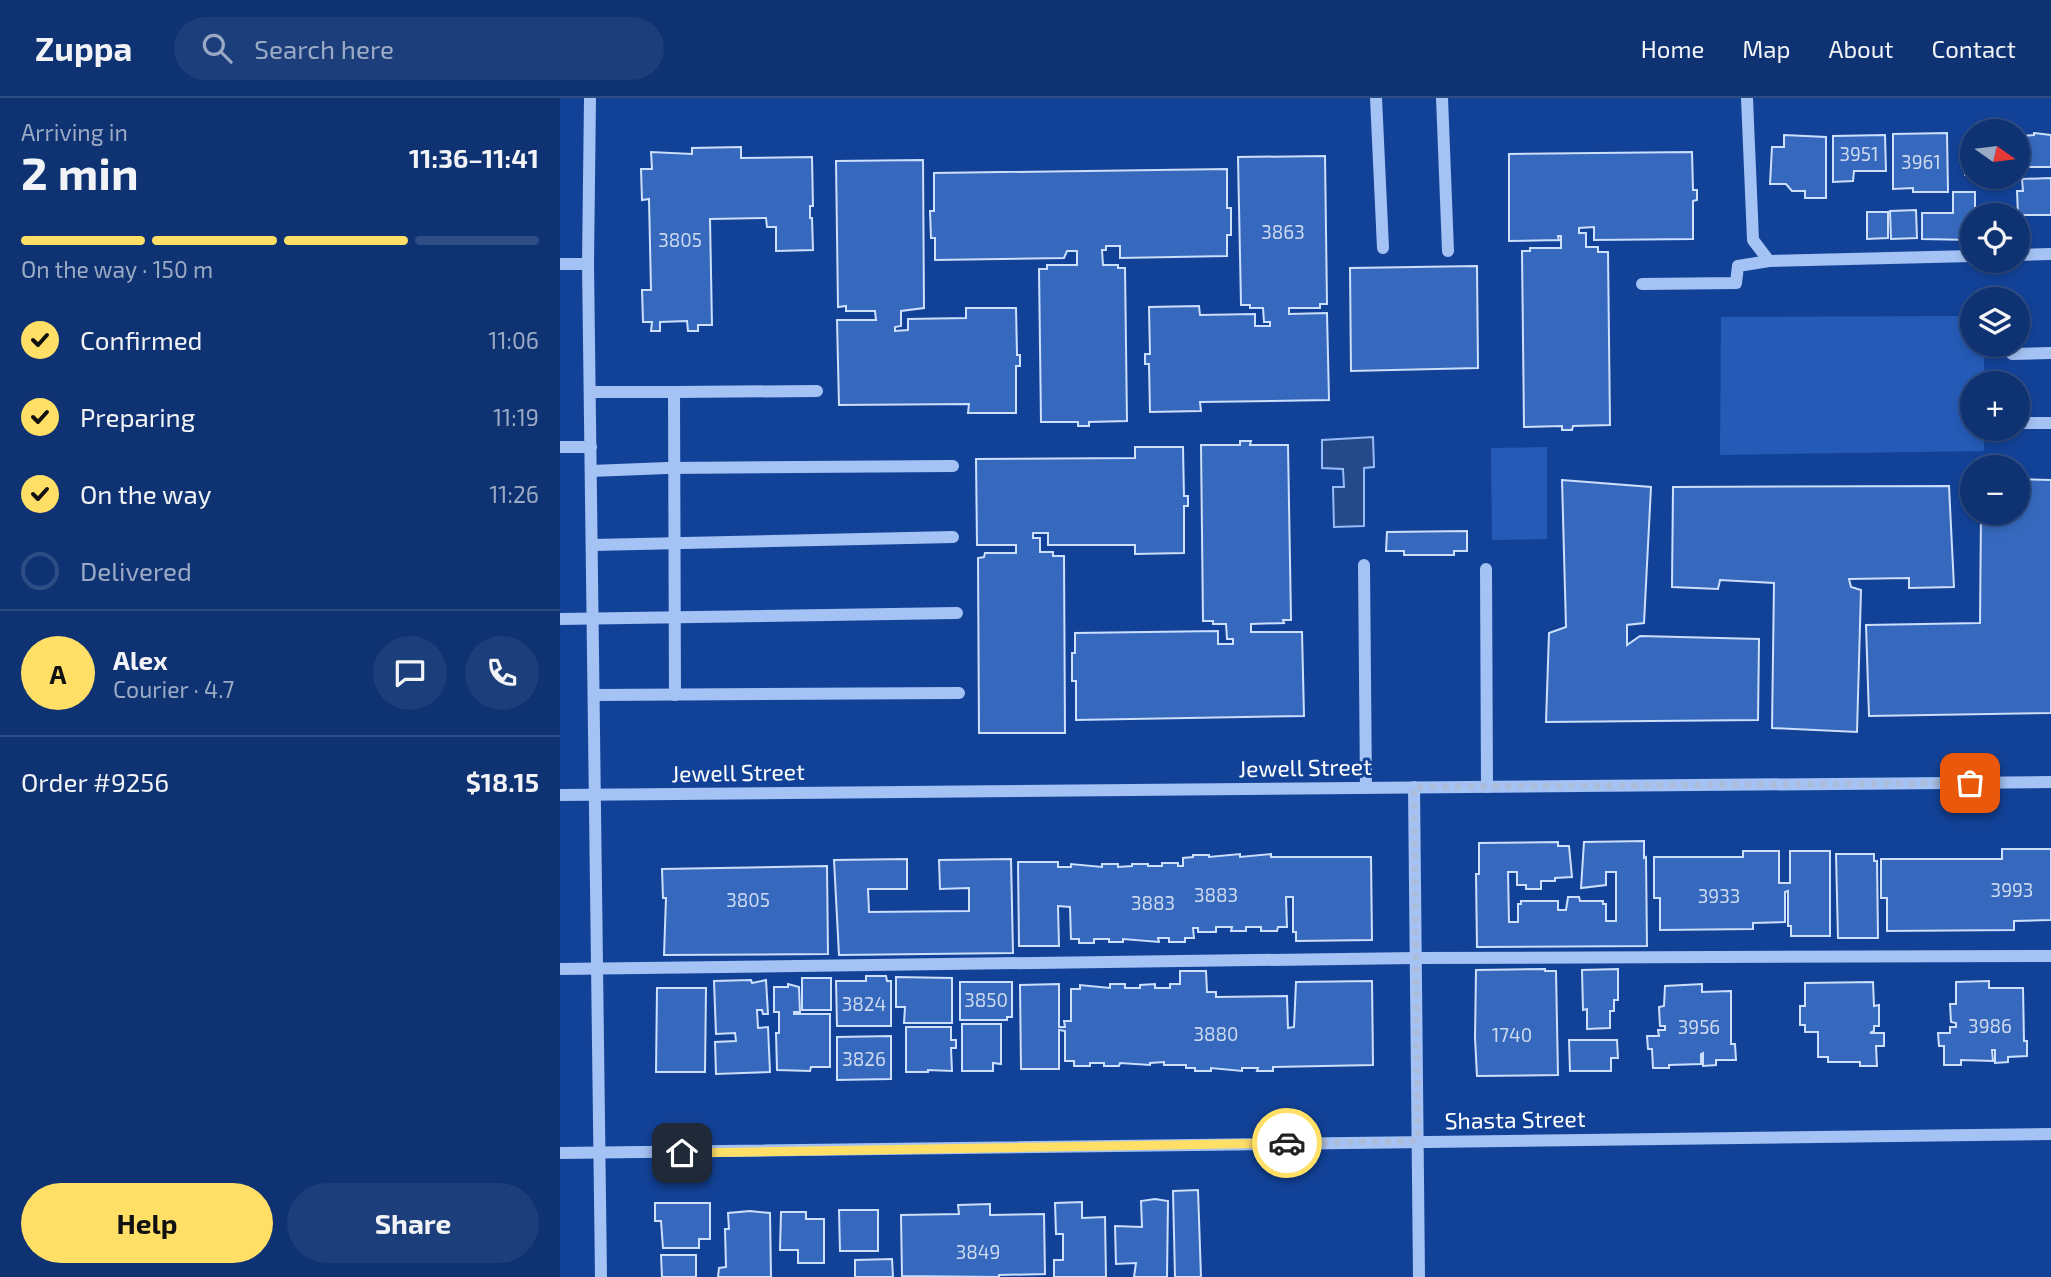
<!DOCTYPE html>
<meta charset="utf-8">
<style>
body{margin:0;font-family:"Exo 2",sans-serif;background:#1c3e7a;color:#f1f3f6;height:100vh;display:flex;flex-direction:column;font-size:26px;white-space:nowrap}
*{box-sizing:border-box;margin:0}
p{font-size:23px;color:#9baac4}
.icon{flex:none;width:38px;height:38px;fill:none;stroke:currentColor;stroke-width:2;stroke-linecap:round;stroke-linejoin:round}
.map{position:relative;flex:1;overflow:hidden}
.panel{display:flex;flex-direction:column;background:#0e3272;width:560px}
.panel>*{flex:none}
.needle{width:46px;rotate:104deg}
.tools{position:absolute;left:1400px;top:21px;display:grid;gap:14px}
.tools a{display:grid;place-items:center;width:70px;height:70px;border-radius:50%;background:#0e3272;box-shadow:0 4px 10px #0003,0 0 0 2px #2e4d84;font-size:35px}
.pin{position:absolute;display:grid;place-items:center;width:60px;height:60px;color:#fff;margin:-30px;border-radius:14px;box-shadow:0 4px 10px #0006}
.courier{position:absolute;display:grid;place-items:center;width:70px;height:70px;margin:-35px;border:5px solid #ffdf66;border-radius:50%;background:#fff;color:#222;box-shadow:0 2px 9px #0007}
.overview em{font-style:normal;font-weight:700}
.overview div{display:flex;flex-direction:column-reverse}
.overview{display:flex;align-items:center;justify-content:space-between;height:119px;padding:0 21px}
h1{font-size:46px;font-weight:700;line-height:52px}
.bar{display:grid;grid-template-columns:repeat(4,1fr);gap:10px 7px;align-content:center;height:84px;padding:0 21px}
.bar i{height:9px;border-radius:5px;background:#2e4d84}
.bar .selected{background:#ffdf66}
.bar p{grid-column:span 4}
.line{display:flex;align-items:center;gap:18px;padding:0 21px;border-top:2px solid #2e4d84}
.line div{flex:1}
.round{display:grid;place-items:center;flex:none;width:74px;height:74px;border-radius:37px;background:#1c3e7a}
ol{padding:0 21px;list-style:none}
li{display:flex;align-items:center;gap:21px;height:77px}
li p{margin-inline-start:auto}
li .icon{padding:7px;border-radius:50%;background:#ffdf66;color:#111;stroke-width:4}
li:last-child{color:#9baac4}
li i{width:38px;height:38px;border:4px solid #2e4d84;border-radius:50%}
.primary-button{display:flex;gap:14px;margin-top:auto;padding:14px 21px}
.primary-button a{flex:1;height:80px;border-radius:42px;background:#ffdf66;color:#111;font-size:28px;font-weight:700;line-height:80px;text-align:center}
.primary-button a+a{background:#1c3e7a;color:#f1f3f6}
header{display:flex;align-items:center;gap:42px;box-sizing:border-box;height:98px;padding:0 35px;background:#0e3272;border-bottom:2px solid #2e4d84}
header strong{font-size:33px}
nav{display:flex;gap:38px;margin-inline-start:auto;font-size:24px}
.search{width:490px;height:63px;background:#1c3e7a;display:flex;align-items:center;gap:18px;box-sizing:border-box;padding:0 24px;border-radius:38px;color:#9baac4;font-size:26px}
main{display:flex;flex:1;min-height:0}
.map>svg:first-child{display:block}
</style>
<header>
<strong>Zuppa</strong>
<div class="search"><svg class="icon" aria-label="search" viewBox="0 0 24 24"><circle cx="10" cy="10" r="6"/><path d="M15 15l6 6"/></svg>Search here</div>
<nav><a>Home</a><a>Map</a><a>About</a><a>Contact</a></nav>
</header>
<main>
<section class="panel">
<div class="overview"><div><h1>2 min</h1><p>Arriving in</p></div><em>11:36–11:41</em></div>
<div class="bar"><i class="selected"></i><i class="selected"></i><i class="selected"></i><i></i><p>On the way · 150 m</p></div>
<ol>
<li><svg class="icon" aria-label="check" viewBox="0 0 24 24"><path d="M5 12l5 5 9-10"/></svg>Confirmed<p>11:06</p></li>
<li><svg class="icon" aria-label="check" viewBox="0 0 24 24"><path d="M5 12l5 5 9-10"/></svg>Preparing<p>11:19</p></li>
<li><svg class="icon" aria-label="check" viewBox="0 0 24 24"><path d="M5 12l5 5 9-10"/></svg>On the way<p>11:26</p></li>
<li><i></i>Delivered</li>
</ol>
<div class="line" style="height:126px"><b class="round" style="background:#ffdf66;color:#111">A</b><div><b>Alex</b><p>Courier · 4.7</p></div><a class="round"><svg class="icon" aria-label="chat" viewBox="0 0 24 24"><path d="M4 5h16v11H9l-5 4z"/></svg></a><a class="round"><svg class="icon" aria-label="phone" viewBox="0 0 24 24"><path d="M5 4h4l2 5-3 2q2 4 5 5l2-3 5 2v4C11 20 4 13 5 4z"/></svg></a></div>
<div class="line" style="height:91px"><div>Order #9256</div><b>$18.15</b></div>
<div class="primary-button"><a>Help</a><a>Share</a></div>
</section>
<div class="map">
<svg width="1491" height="1179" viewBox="0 0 1491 1179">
<rect width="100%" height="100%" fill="#124298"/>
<g fill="#255bb6">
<polygon points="1412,218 1412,247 1424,247 1424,285 1412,285 1412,331 1424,331 1424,353 1160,357 1161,219"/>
<polygon points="987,349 987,441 932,442 931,350"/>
</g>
<polygon fill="#264989" stroke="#96bbf6" stroke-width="2" points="813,339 814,369 804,370 804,428 774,429 773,389 784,389 783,371 762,370 762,342"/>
<g fill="#3669be" stroke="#ccdffd" stroke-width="2">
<polygon points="1387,35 1388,94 1353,94 1353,90 1333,91 1333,36"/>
<polygon points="1474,35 1491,37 1491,69 1463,69 1462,38 1474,37"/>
<polygon points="1224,37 1266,39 1266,100 1245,100 1245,93 1232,93 1226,86 1210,86 1212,49 1224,49"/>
<polygon points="1325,37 1326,73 1294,73 1293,83 1273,84 1273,38"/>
<polygon points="1411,39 1412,77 1405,77 1404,45 1411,45"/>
<polygon points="181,49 181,60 252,59 253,108 250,108 250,120 252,120 253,152 216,153 216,129 207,129 206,120 150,121 152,227 138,227 138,233 128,233 127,223 100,224 100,233 91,233 92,224 83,224 82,192 91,192 89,101 82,102 81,71 92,71 91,54 132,56 132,50"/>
<polygon points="1132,54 1133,92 1137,92 1137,102 1133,103 1133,141 1034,142 1034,129 1019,130 1019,135 1026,135 1026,149 1038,149 1038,154 1048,154 1050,327 1013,328 1012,332 1002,332 1002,328 964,329 962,153 970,153 970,150 1001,150 1001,138 998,138 999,142 949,143 949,56"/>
<polygon points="765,58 767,206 760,206 760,210 729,210 729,216 767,215 769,302 640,304 641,313 590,314 589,266 585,266 585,256 590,256 589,209 639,208 640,217 695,216 695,228 710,228 710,224 704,224 703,210 690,210 690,207 681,207 678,59"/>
<polygon points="363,62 364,210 341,213 341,228 335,229 335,233 348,232 348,221 406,220 406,210 456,210 457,257 460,257 460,268 456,268 456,315 408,315 409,306 279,307 277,222 316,222 315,213 286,213 286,208 278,209 276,63"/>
<polygon points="667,71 667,110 671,110 671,137 667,137 667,158 560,160 560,148 546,148 546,152 542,152 543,167 558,167 558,170 565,170 567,323 529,324 529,328 518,328 518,324 481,324 479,171 487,171 487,167 517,167 517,153 507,153 504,160 375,162 375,140 371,140 370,113 374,113 374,75"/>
<polygon points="1491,80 1491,117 1458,117 1457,93 1463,93 1462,81"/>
<polygon points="1393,94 1415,94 1415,116 1428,116 1412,117 1412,142 1362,141 1362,115 1393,115"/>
<polygon points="1356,112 1357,140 1331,141 1330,113"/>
<polygon points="1307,114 1328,114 1328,140 1307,141"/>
<polygon points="917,168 918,270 791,273 790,170"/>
<polygon points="680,343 691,343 690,347 728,347 731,522 723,522 724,525 691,526 691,534 742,534 744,618 516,622 516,583 512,583 512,555 515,555 515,535 658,533 658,546 673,546 673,541 667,541 666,526 653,526 653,523 643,523 641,347 680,347"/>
<polygon points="575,349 623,349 624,398 628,398 628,408 624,408 624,455 575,456 575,447 488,447 488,435 473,435 473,440 480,440 480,454 493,454 493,458 504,458 505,635 419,635 418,460 424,459 425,455 456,455 456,447 417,447 416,361 575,360"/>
<polygon points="1458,381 1491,382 1491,615 1309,618 1306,527 1420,525 1421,415 1458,415"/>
<polygon points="1002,382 1091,389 1084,525 1067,527 1067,547 1080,538 1199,541 1198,622 986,624 989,535 1006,529"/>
<polygon points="1389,388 1394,489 1349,490 1349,480 1289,481 1291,489 1301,492 1297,634 1212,630 1214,485 1160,482 1158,491 1112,489 1113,389"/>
<polygon points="907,433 907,453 894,453 894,457 844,457 844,453 826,453 827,434"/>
<polygon points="1084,743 1084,760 1086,759 1087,848 917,849 916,776 919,776 919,745 998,744 998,748 1009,748 1012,779 995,780 995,783 981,783 981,791 966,791 966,787 957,787 957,774 948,774 949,824 958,824 958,806 961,806 961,803 998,803 998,812 1006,812 1008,799 1019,799 1020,803 1043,803 1043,806 1046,806 1046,823 1056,823 1056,774 1046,774 1046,787 1021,790 1024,744"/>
<polygon points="1442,751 1491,751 1491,822 1454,823 1454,832 1327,833 1327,800 1321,800 1321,761 1442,761"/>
<polygon points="1183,753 1219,753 1219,785 1230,785 1230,753 1270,753 1270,838 1231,838 1231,828 1228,828 1228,793 1225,794 1225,824 1193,825 1193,831 1100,832 1100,800 1094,800 1094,759 1183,759"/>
<polygon points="680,756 680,759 711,756 711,759 811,759 812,842 736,843 736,834 733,834 733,799 726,799 727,829 718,829 717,833 701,833 701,829 686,829 686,833 671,833 672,829 656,829 656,834 638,834 638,830 633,830 634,840 625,840 625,844 609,844 609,840 598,840 599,844 563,841 563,844 549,844 549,841 534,841 534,845 519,845 519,841 511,841 510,809 498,808 499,848 459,848 458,764 498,764 498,769 511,769 511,766 542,769 542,766 558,766 558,769 572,768 572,766 588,766 588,768 602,768 602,765 618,765 618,768 623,768 623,760 633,759 633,757 649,757 649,759"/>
<polygon points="1276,756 1314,756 1314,763 1317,763 1318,840 1278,840"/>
<polygon points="347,761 347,791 308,791 309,814 409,813 409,790 380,791 379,762 451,761 453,855 279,857 274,762"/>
<polygon points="267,768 268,856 104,857 106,800 103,800 102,771"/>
<polygon points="985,871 985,873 996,873 998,977 917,978 915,940 916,872"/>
<polygon points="1058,871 1058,902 1054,902 1054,913 1050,913 1050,930 1027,931 1027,911 1023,912 1022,872"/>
<polygon points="620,873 646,873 647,894 656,894 656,899 727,898 728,930 734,929 736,884 812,883 813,967 713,969 713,973 697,973 698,970 682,970 682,973 651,970 651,973 635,973 635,970 626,970 626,967 604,967 604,964 590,965 590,967 560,965 559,968 544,968 544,965 530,965 530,968 514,968 514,963 505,963 505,933 499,932 499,971 461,971 460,887 499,886 499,929 505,929 504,923 511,923 511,891 520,891 520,887 550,890 550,886 565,886 565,890 580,890 580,887 595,886 595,890 610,890 610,886 620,886"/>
<polygon points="306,878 326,878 327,883 331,883 331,928 277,928 276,883 306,883"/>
<polygon points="336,879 392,880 392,925 344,925 345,909 336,909"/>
<rect x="242" y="880" width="29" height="32"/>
<polygon points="191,882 192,885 206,882 208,916 203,916 202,912 197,912 198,930 208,929 210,974 156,976 155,944 176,943 175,935 156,936 154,883"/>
<polygon points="1429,883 1429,890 1463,890 1464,943 1467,943 1467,958 1448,959 1448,964 1435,965 1435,952 1432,952 1433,963 1401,962 1401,967 1384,967 1384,948 1379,948 1378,935 1390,935 1390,929 1396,929 1396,925 1391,924 1390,906 1396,906 1396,884"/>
<polygon points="400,884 452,884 452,919 447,919 447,922 400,922"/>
<polygon points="1313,884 1314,908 1319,907 1319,928 1314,928 1314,933 1310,935 1324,935 1324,948 1316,948 1317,968 1300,968 1300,964 1268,964 1268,959 1258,959 1258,934 1245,934 1245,927 1240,927 1240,908 1245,908 1245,885"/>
<polygon points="228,886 239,889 240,914 234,914 234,916 270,916 270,969 251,969 250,973 217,972 216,935 219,935 219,914 214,914 214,889 228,889"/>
<polygon points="1142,886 1142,894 1171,893 1171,946 1175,946 1176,962 1156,962 1156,967 1143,968 1143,955 1141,956 1141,966 1109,967 1109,970 1093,970 1092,951 1088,951 1087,938 1099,938 1098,932 1105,932 1105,928 1100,928 1099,909 1104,908 1105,888"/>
<polygon points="97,890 146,890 145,974 96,974"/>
<polygon points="402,926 441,926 441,966 433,965 433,973 402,973"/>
<polygon points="346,929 391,929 391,942 396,942 396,950 391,950 392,973 368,972 368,974 346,974"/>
<polygon points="331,938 331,981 277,982 277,939"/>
<polygon points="1009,942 1057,942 1058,960 1051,960 1051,973 1010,973"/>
<polygon points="638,1092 641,1179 615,1179 613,1093"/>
<polygon points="595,1101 608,1103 607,1179 574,1179 576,1165 556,1166 555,1128 582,1129 581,1103"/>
<polygon points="522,1104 522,1120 545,1119 546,1179 494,1179 494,1162 503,1162 503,1136 496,1136 495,1105"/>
<polygon points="95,1105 150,1105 150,1141 139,1141 139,1150 103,1150 101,1123 95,1123"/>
<polygon points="430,1106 430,1117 484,1116 485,1176 439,1177 439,1179 342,1178 341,1117 399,1116 398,1107"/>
<polygon points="279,1112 318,1112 318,1153 280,1153"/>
<polygon points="190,1113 210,1115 211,1179 158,1179 159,1170 166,1169 165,1131 169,1131 168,1115"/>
<polygon points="221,1114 246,1114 246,1121 264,1121 264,1165 238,1165 238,1152 220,1152"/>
<polygon points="101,1157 136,1157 136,1179 102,1179"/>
<polygon points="332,1161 333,1179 295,1179 295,1162"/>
</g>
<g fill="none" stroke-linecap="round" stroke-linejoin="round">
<g stroke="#a4c2f3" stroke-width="12">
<polyline points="30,0 28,166 41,1179"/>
<polyline points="816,0 823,150"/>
<polyline points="882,0 888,153"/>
<polyline points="1187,0 1193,142 1209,163 1412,158"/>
<polyline points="1458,157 1491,156"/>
<polyline points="0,166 28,166"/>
<polyline points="1082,186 1176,185 1178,168 1209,163"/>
<polyline points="1452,256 1491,255"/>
<polyline points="30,294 114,294 115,597"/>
<polyline points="114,294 257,293"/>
<polyline points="1458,325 1491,325"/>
<polyline points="0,349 31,349"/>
<polyline points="31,373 107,370 393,368"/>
<polyline points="32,447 393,439"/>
<polyline points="804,467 806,690"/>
<polyline points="926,471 927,689"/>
<polyline points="0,521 397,515"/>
<polyline points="35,597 399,595"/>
<polyline points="854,689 859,1179"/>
<polyline points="0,697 1491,684"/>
<polyline points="0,871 856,860 1491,858"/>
<polyline points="0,1055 1491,1036"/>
</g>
</g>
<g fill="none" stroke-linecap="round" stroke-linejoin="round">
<polyline stroke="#acbddb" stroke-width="7" stroke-dasharray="0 12.6" points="727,1045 858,1043 854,689 1410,685"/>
<polyline stroke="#ffdf66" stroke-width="9" points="122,1055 727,1045"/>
</g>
<g text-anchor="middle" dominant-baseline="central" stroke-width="6" stroke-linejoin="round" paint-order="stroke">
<g font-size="19" fill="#cddaef">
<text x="1299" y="55">3951</text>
<text x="1361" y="63">3961</text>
<text x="723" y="133">3863</text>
<text x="120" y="141">3805</text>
<text x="1452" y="791">3993</text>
<text x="656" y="796">3883</text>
<text x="1159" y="797">3933</text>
<text x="188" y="801">3805</text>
<text x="593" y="804">3883</text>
<text x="426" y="901">3850</text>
<text x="304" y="905">3824</text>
<text x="1430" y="927">3986</text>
<text x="1139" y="928">3956</text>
<text x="656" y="935">3880</text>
<text x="952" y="936">1740</text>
<text x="304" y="960">3826</text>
<text x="418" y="1153">3849</text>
</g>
<g font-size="23" fill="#fff" stroke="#124298">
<text transform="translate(745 669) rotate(-1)">Jewell Street</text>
<text transform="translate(178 674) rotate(-1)">Jewell Street</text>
<text transform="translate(955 1021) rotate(-1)">Shasta Street</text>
</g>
</g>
</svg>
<div class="tools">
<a><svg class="needle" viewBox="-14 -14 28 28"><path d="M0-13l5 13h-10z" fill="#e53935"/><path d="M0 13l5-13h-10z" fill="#9baac4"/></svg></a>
<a><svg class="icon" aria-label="locate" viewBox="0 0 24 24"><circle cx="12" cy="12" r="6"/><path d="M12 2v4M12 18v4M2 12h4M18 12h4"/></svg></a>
<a><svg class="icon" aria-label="layers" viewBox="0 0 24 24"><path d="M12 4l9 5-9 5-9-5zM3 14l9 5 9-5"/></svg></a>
<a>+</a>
<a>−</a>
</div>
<div class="pin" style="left:1410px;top:685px;background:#ea580c"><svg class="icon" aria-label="bag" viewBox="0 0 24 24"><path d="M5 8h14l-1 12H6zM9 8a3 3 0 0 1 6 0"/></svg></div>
<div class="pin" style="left:122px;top:1055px;background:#1f2937"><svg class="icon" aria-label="home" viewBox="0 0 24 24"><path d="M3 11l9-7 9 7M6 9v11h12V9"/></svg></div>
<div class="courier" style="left:727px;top:1045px"><svg class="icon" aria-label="car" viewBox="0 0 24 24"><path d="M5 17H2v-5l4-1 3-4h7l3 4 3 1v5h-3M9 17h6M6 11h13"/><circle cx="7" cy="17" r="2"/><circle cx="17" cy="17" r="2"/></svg></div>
</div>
</main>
